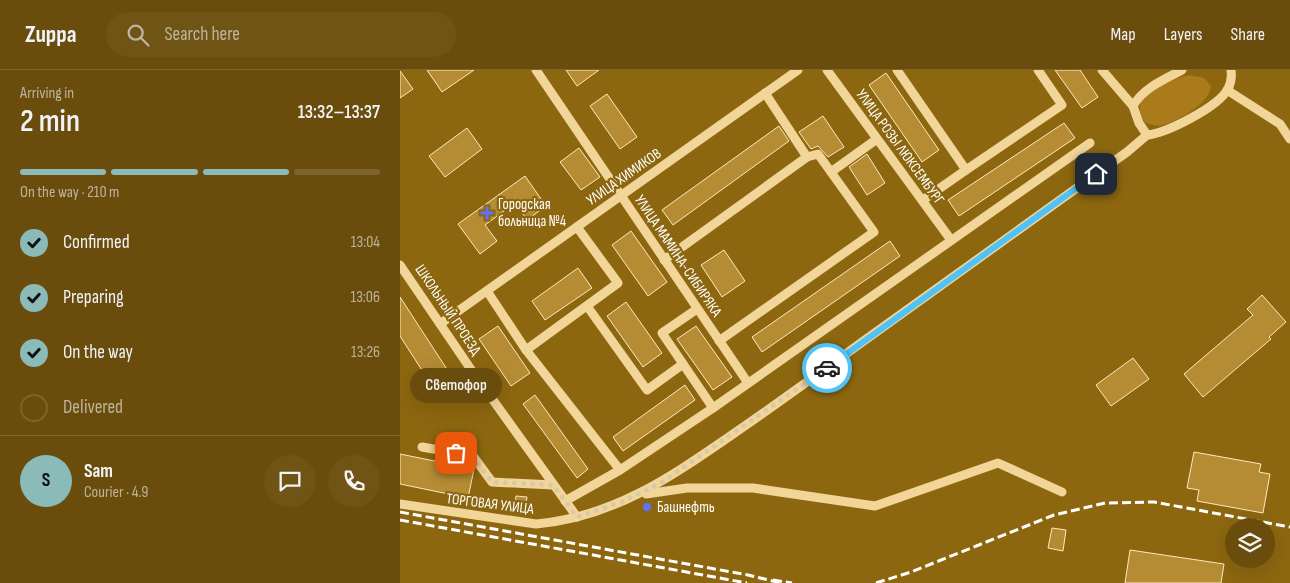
<!DOCTYPE html>
<meta charset="utf-8">
<style>
body{margin:0;font-family:"Sofia Sans Condensed",sans-serif;background:#6f5415;color:#f1f3f6;height:100vh;display:flex;flex-direction:column;font-size:19px;white-space:nowrap}
*{box-sizing:border-box;margin:0}
p{font-size:16px;color:#beb49d}
.icon{flex:none;width:28px;height:28px;fill:none;stroke:currentColor;stroke-width:2;stroke-linecap:round;stroke-linejoin:round}
.map{position:relative;flex:1;overflow:hidden}
.details{display:flex;flex-direction:column;background:#6a4d0c;width:400px}
.details>*{flex:none}
.buttons{position:absolute;left:825px;top:448px;display:grid;gap:10px}
.buttons a{display:grid;place-items:center;width:50px;height:50px;border-radius:50%;background:#6a4d0c;box-shadow:0 5px 20px #0002;font-size:25px}
.pin{position:absolute;display:grid;place-items:center;width:42px;height:42px;color:#fff;margin:-21px;border-radius:10px;box-shadow:0 2px 8px #0006}
.courier{position:absolute;display:grid;place-items:center;width:50px;height:50px;margin:-25px;border:4px solid #4fc3f7;border-radius:50%;background:#fff;color:#222;box-shadow:0 1px 6px #0007}
.bubble{position:absolute;height:35px;border-radius:18px;background:#6a4d0c;box-shadow:0 5px 20px #0002;font-size:16px;font-weight:600;line-height:35px;text-align:center}
.overview em{font-style:normal;font-weight:600}
.overview div{display:flex;flex-direction:column-reverse}
.overview{display:flex;align-items:center;justify-content:space-between;height:85px;padding:0 20px}
h1{font-size:32px;font-weight:600;line-height:38px}
.bar{display:grid;grid-template-columns:repeat(4,1fr);gap:8px 5px;align-content:center;height:60px;padding:0 20px}
.bar i{height:6px;border-radius:4px;background:#7d642d}
.bar .on{background:#8bbbb9}
.bar p{grid-column:span 4}
.line{display:flex;align-items:center;gap:12px;padding:0 20px;border-top:1px solid #7d642d}
.line div{flex:1}
.round{display:grid;place-items:center;flex:none;width:52px;height:52px;border-radius:26px;background:#6f5415}
ol{padding:0 20px;list-style:none}
li{display:flex;align-items:center;gap:15px;height:55px}
li p{margin-inline-start:auto}
li .icon{padding:5px;border-radius:50%;background:#8bbbb9;color:#111;stroke-width:4}
li:last-child{color:#beb49d}
li i{width:28px;height:28px;border:2px solid #7d642d;border-radius:50%}
header{display:flex;align-items:center;gap:30px;box-sizing:border-box;height:70px;padding:0 25px;background:#6a4d0c;border-bottom:1px solid #7d642d}
header strong{font-size:24px}
nav{display:flex;gap:28px;margin-inline-start:auto;font-size:18px}
.search{width:350px;height:45px;background:#6f5415;display:flex;align-items:center;gap:12px;box-sizing:border-box;padding:0 18px;border-radius:28px;color:#beb49d;font-size:19px}
main{display:flex;flex:1;min-height:0}
.map>svg:first-child{display:block}
</style>
<header>
<strong>Zuppa</strong>
<div class="search"><svg class="icon" aria-label="search" viewBox="0 0 24 24"><circle cx="10" cy="10" r="6"/><path d="M15 15l6 6"/></svg>Search here</div>
<nav><a>Map</a><a>Layers</a><a>Share</a></nav>
</header>
<main>
<section class="details">
<div class="overview"><div><h1>2 min</h1><p>Arriving in</p></div><em>13:32–13:37</em></div>
<div class="bar"><i class="on"></i><i class="on"></i><i class="on"></i><i></i><p>On the way · 210 m</p></div>
<ol>
<li><svg class="icon" aria-label="check" viewBox="0 0 24 24"><path d="M5 12l5 5 9-10"/></svg>Confirmed<p>13:04</p></li>
<li><svg class="icon" aria-label="check" viewBox="0 0 24 24"><path d="M5 12l5 5 9-10"/></svg>Preparing<p>13:06</p></li>
<li><svg class="icon" aria-label="check" viewBox="0 0 24 24"><path d="M5 12l5 5 9-10"/></svg>On the way<p>13:26</p></li>
<li><i></i>Delivered</li>
</ol>
<div class="line" style="height:90px"><b class="round" style="background:#8bbbb9;color:#111">S</b><div><b>Sam</b><p>Courier · 4.9</p></div><a class="round"><svg class="icon" aria-label="chat" viewBox="0 0 24 24"><path d="M4 5h16v11H9l-5 4z"/></svg></a><a class="round"><svg class="icon" aria-label="phone" viewBox="0 0 24 24"><path d="M5 4h4l2 5-3 2q2 4 5 5l2-3 5 2v4C11 20 4 13 5 4z"/></svg></a></div>
</section>
<div class="map">
<svg width="890" height="513" viewBox="0 0 890 513">
<rect width="100%" height="100%" fill="#8d6710"/>
<path fill="#aa7b1b" d="M788,5L804,8L811,16C810,33 777,52 762,55C757,57 751,54 746,53C724,25 767,12 788,5Z"/>
<g fill="#b58c34" stroke="#fde9bf">
<polygon points="27,0 74,0 42,22"/>
<polygon points="166,0 199,0 177,16"/>
<polygon points="655,0 680,0 698,27 682,38"/>
<polygon points="0,1 13,19 0,28"/>
<polygon points="486,3 539,80 522,92 469,15"/>
<polygon points="207,24 237,67 220,79 190,36"/>
<polygon points="423,46 444,77 428,87 418,76 411,79 399,62"/>
<polygon points="664,53 675,68 559,146 548,130"/>
<polygon points="379,56 389,71 273,155 262,140"/>
<polygon points="67,58 82,79 45,107 29,86"/>
<polygon points="179,78 200,107 181,120 160,92"/>
<polygon points="467,84 485,113 467,125 449,97"/>
<polygon points="125,106 146,136 127,150 115,133 85,155 97,171 80,184 58,154"/>
<polygon points="231,161 267,212 248,226 212,175"/>
<polygon points="490,171 500,186 362,282 352,267"/>
<polygon points="324,180 345,211 322,227 301,195"/>
<polygon points="178,198 192,218 145,250 132,231"/>
<polygon points="862,225 886,252 869,267 871,269 803,327 784,304 853,245 847,239"/>
<polygon points="0,227 52,307 34,319 0,266"/>
<polygon points="226,232 262,283 243,297 207,246"/>
<polygon points="98,256 130,303 111,316 79,269"/>
<polygon points="296,256 332,307 313,320 277,269"/>
<polygon points="733,288 749,309 711,336 696,315"/>
<polygon points="285,315 295,330 223,381 213,367"/>
<polygon points="135,325 188,399 177,408 123,334"/>
<polygon points="794,382 861,394 859,402 870,404 863,443 797,431 799,420 787,418"/>
<polygon points="0,384 74,399 68,428 0,414"/>
<polygon points="116,426 127,427 125,442 114,440"/>
<polygon points="652,458 666,460 663,481 648,478"/>
<polygon points="730,480 824,494 821,513 725,513"/>
</g>
<g fill="none" stroke-linecap="round" stroke-linejoin="round">
<g stroke="#f2d598" stroke-width="9">
<polyline points="136,0 348,313"/>
<polyline points="427,0 551,170"/>
<polyline points="497,0 566,100 662,35 638,0"/>
<polyline points="702,0 733,36"/>
<path d="M782,0C765,9 743,18 733,36L739,53L747,65C767,63 818,37 828,19C831,13 832,7 831,0"/>
<polyline points="827,20 880,54 890,69"/>
<polyline points="365,23 407,87"/>
<polyline points="431,102 477,69"/>
<polyline points="523,130 566,100"/>
<polyline points="264,190 407,87 418,84 474,162 319,271"/>
<polyline points="0,195 70,298 177,447"/>
<polyline points="87,221 126,280 220,400"/>
<polyline points="187,236 247,320 283,294"/>
<polyline points="297,239 262,263 313,338"/>
<polyline points="40,254 398,0"/>
<polyline points="126,280 218,213 177,157"/>
<polyline points="22,377 73,386 92,412 153,415"/>
<polyline points="246,424 287,418 353,418 475,436 598,393 662,422"/>
<polyline points="165,431 220,400 313,338 690,73"/>
<path d="M0,434L136,454C215,447 272,406 336,362C380,332 422,301 465,270C553,207 640,144 727,82L747,65"/>
</g>
<g stroke="#fff" stroke-width="3" stroke-dasharray="9 4" stroke-linecap="butt">
<polyline points="0,442 348,505 381,513"/>
<polyline points="0,450 347,513"/>
<polyline points="373,510 392,513"/>
<polyline points="476,513 511,502 654,445 705,433 754,432 890,457"/>
</g>
</g>
<g fill="none" stroke-linecap="round" stroke-linejoin="round">
<polyline stroke="#d7caab" stroke-width="5" stroke-dasharray="0 9" points="56,383 73,386 92,412 153,415 177,447 222,432 261,413 427,298"/>
<polyline stroke="#4fc3f7" stroke-width="6" points="427,298 696,104"/>
</g>
<g fill="#5a74ff" stroke="#8d6710" stroke-width="2">
<path d="M84.5 135.5h5v5h5v5h-5v5h-5v-5h-5v-5h5z"/>
<circle cx="247" cy="437" r="5"/>
</g>
<g text-anchor="middle" dominant-baseline="central" stroke-width="4.5" stroke-linejoin="round" paint-order="stroke">
<g font-size="15" fill="#fff" stroke="#8d6710">
<text transform="translate(500 77) rotate(54)">УЛИЦА РОЗЫ ЛЮКСЕМБУРГ</text>
<text transform="translate(224 107) rotate(-35)">УЛИЦА ХИМИКОВ</text>
<text transform="translate(278 186) rotate(56)">УЛИЦА МАМИНА-СИБИРЯКА</text>
<text transform="translate(48 240) rotate(56)">ШКОЛЬНЫЙ ПРОЕЗД</text>
<text transform="translate(90 434) rotate(7)">ТОРГОВАЯ УЛИЦА</text>
</g>
<g font-size="15" fill="#fff" stroke="#8d6710" text-anchor="start">
<text x="98" y="134">Городская<tspan x="98" dy="17">больница №4</tspan></text>
<text x="257" y="437">Башнефть</text>
</g>
</g>
</svg>
<div class="buttons">
<a><svg class="icon" aria-label="layers" viewBox="0 0 24 24"><path d="M12 4l9 5-9 5-9-5zM3 14l9 5 9-5"/></svg></a>
</div>
<div class="pin" style="left:56px;top:383px;background:#ea580c"><svg class="icon" aria-label="bag" viewBox="0 0 24 24"><path d="M5 8h14l-1 12H6zM9 8a3 3 0 0 1 6 0"/></svg></div>
<div class="pin" style="left:696px;top:104px;background:#1f2937"><svg class="icon" aria-label="home" viewBox="0 0 24 24"><path d="M3 11l9-7 9 7M6 9v11h12V9"/></svg></div>
<div class="courier" style="left:427px;top:298px"><svg class="icon" aria-label="car" viewBox="0 0 24 24"><path d="M5 17H2v-5l4-1 3-4h7l3 4 3 1v5h-3M9 17h6M6 11h13"/><circle cx="7" cy="17" r="2"/><circle cx="17" cy="17" r="2"/></svg></div>
<div class="bubble" style="left:10px;top:298px;width:92px">Светофор</div>
</div>
</main>
